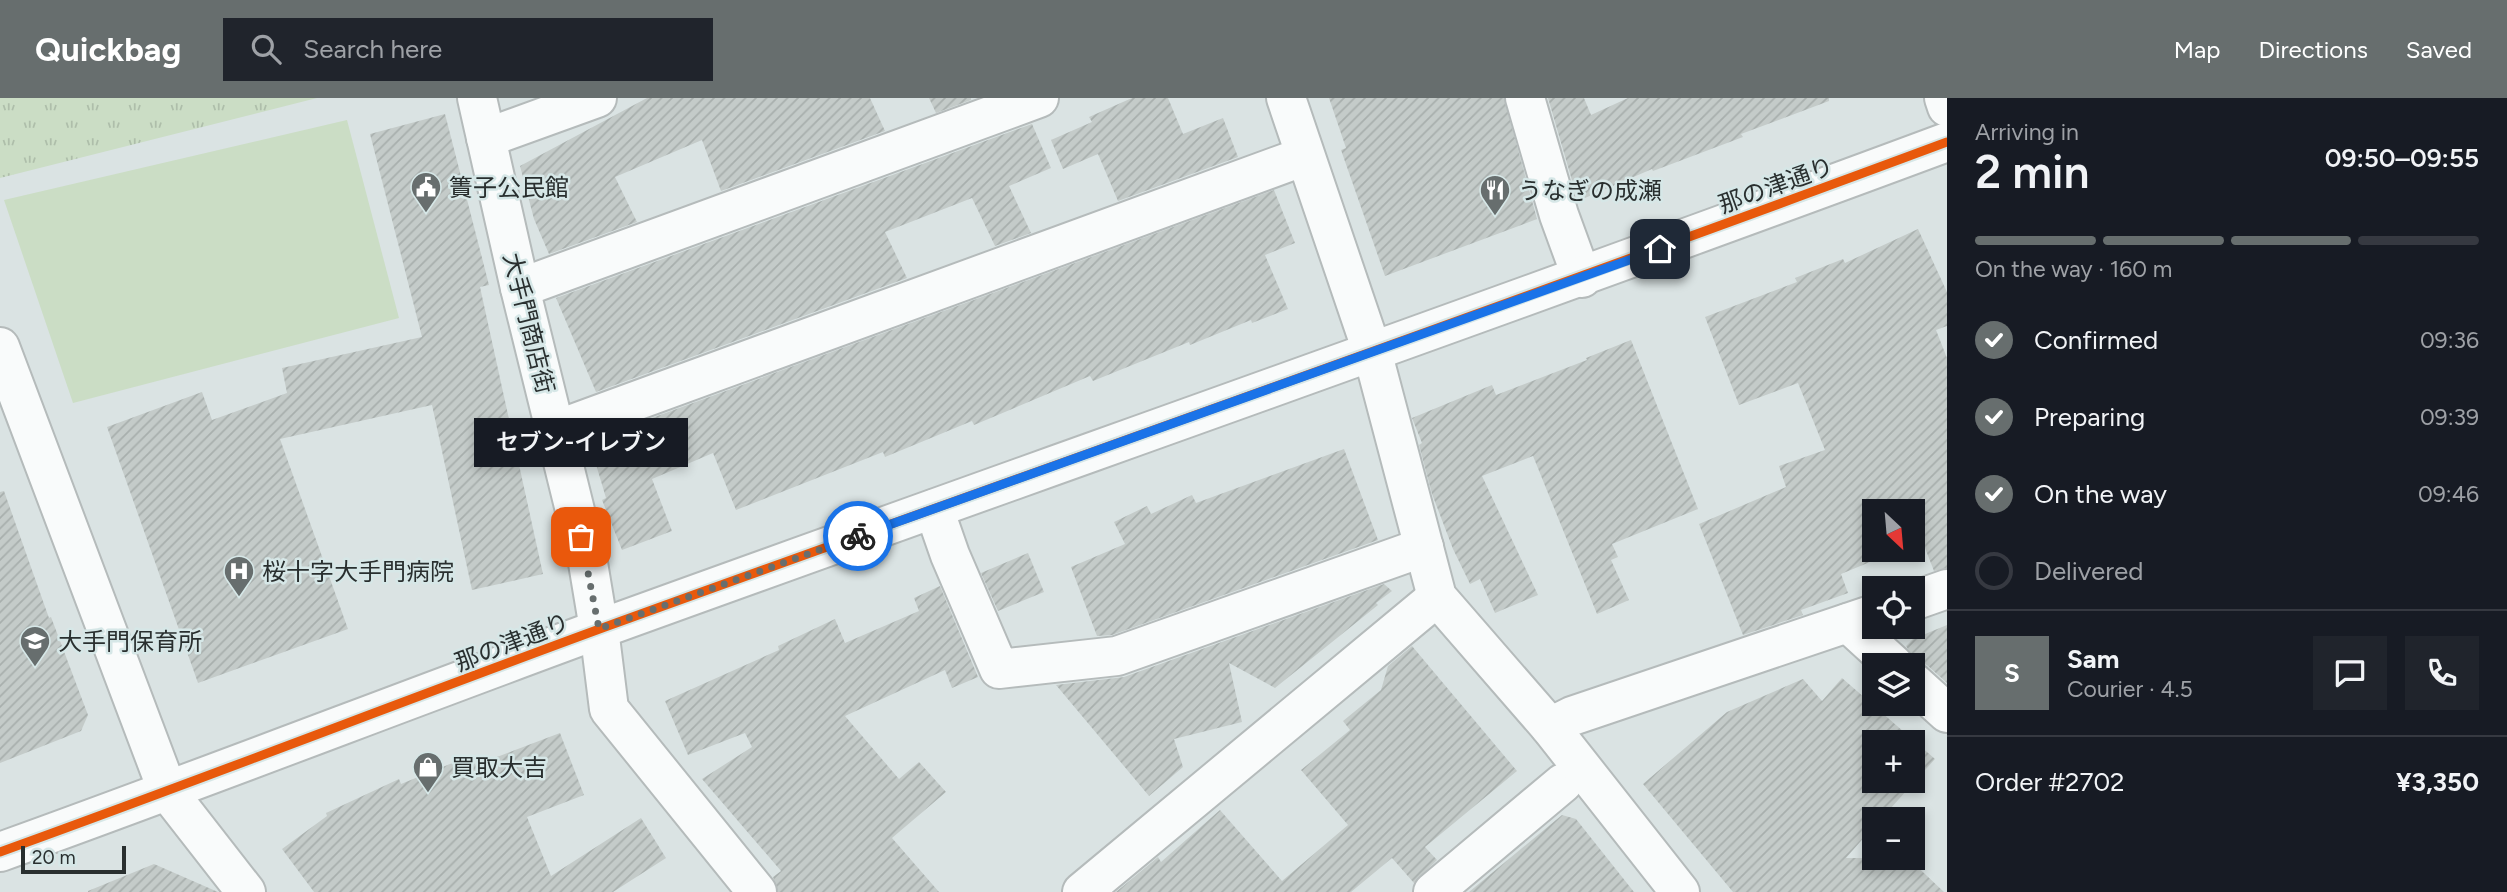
<!DOCTYPE html>
<meta charset="utf-8">
<style>
body{margin:0;font-family:Figtree,"Noto Sans JP",sans-serif;background:#20242c;color:#f1f3f6;height:100vh;display:flex;flex-direction:column;font-size:26px;white-space:nowrap}
*{box-sizing:border-box;margin:0}
p{font-size:23px;color:#9ea1a6}
.icon{flex:none;width:38px;height:38px;fill:none;stroke:currentColor;stroke-width:2;stroke-linecap:round;stroke-linejoin:round}
.map{position:relative;flex:1;overflow:hidden}
.sheet{display:flex;flex-direction:column;background:#171b24;width:560px}
.sheet>*{flex:none}
.needle{width:46px;rotate:154deg}
.fabs{position:absolute;left:1862px;top:401px;display:grid;gap:14px}
.fabs a{display:grid;place-items:center;width:63px;height:63px;border-radius:0px;background:#171b24;box-shadow:0 4px 10px #0003;font-size:35px}
.scale{position:absolute;left:21px;bottom:18px;width:105px;box-sizing:border-box;padding-left:7px;border:4px solid #292f2f;border-top:0;font-size:19px;line-height:24px;white-space:nowrap;color:#292f2f;-webkit-text-stroke:5px #d6e7e7;paint-order:stroke}
.pin{position:absolute;display:grid;place-items:center;width:60px;height:60px;color:#fff;margin:-30px;border-radius:14px;box-shadow:0 4px 10px #0006}
.courier{position:absolute;display:grid;place-items:center;width:70px;height:70px;margin:-35px;border:5px solid #1a73e8;border-radius:50%;background:#fff;color:#222;box-shadow:0 2px 9px #0007}
.bubble{position:absolute;height:49px;border-radius:0px;background:#171b24;box-shadow:0 4px 10px #0003;font-size:23px;font-weight:600;line-height:49px;text-align:center}
.head em{font-style:normal;font-weight:600}
.head div{display:flex;flex-direction:column-reverse}
.head{display:flex;align-items:center;justify-content:space-between;height:119px;padding:0 28px}
h1{font-size:46px;font-weight:600;line-height:52px}
.bar{display:grid;grid-template-columns:repeat(4,1fr);gap:10px 7px;align-content:center;height:84px;padding:0 28px}
.bar i{height:9px;border-radius:5px;background:#363941}
.bar .current{background:#676e6e}
.bar p{grid-column:span 4}
.line{display:flex;align-items:center;gap:18px;padding:0 28px;border-top:2px solid #363941}
.line div{flex:1}
.round{display:grid;place-items:center;flex:none;width:74px;height:74px;border-radius:0px;background:#20242c}
ol{padding:0 28px;list-style:none}
li{display:flex;align-items:center;gap:21px;height:77px}
li p{margin-inline-start:auto}
li .icon{padding:7px;border-radius:50%;background:#676e6e;color:#fff;stroke-width:4}
li:last-child{color:#9ea1a6}
li i{width:38px;height:38px;border:4px solid #363941;border-radius:50%}
header{display:flex;align-items:center;gap:42px;box-sizing:border-box;height:98px;padding:0 35px;background:#676e6e;color:#fff}
header strong{font-size:33px}
nav{display:flex;gap:38px;margin-inline-start:auto;font-size:24px}
.search{width:490px;height:63px;background:#20242c;display:flex;align-items:center;gap:18px;box-sizing:border-box;padding:0 24px;border-radius:0px;color:#9ea1a6;font-size:26px}
main{display:flex;flex:1;min-height:0}
.map>svg:first-child{display:block}
</style>
<header>
<strong>Quickbag</strong>
<div class="search"><svg class="icon" aria-label="search" viewBox="0 0 24 24"><circle cx="10" cy="10" r="6"/><path d="M15 15l6 6"/></svg>Search here</div>
<nav><a>Map</a><a>Directions</a><a>Saved</a></nav>
</header>
<main>
<div class="map">
<svg width="1947" height="794" viewBox="0 0 1947 794">
<defs>
<pattern id="park-tufts" width="24" height="20" patternUnits="userSpaceOnUse" patternTransform="scale(1.75)"><rect width="24" height="20" fill="#cbddc5"/><path d="M3 7l-1-3M5 7V3M7 7l1-3M15 17l-1-3M17 17v-4M19 17l1-3" fill="none" stroke="#aebeaa"/></pattern>
<pattern id="building-hatch" width="6" height="6" patternUnits="userSpaceOnUse" patternTransform="scale(1.75)"><rect width="6" height="6" fill="#c4cbc9"/><path d="M-1 1l2-2M0 6l6-6M5 7l2-2" fill="none" stroke="#a8afad"/></pattern>
</defs>
<rect width="100%" height="100%" fill="#dae3e3"/>
<polygon fill="#cbddc5" points="347,22 399,220 73,305 4,102"/>
<polygon fill="url(#park-tufts)" points="0,0 317,0 0,80"/>
<g fill="url(#building-hatch)" fill-rule="evenodd">
<polygon points="647,0 870,0 885,33 721,93 702,42 615,79 637,124 549,156 534,121 520,68"/>
<polygon points="929,0 971,0 971,2 936,15"/>
<polygon points="1132,0 1168,0 1183,36 1223,20 1238,59 1118,103 1098,56 1063,71 1051,42 1092,24 1089,19"/>
<polygon points="1329,0 1504,0 1537,121 1385,178 1341,52 1346,50"/>
<polygon points="1548,0 1584,0 1591,17 1628,0 1829,0 1829,3 1741,36 1743,39 1653,73 1652,71 1578,103"/>
<polygon points="445,16 489,187 480,189 543,476 472,492 432,307 280,341 348,531 198,585 107,329 202,294 212,322 287,295 282,270 422,239 370,36"/>
<polygon points="1032,26 1051,70 1009,88 1031,135 995,148 972,100 885,134 907,180 596,294 556,200"/>
<polygon points="1274,92 1295,145 1265,157 1288,211 1252,225 1251,222 1190,247 1189,244 1093,283 1090,278 974,327 972,323 885,359 883,354 736,412 713,355 652,381 672,433 622,452 602,402 606,400 589,343"/>
<path d="M1918,131L1947,194V228L1936,232L1947,260V470L1934,473L1925,450L1901,458L1899,452L1841,476L1848,495L1801,512L1803,517L1743,537L1699,426L1786,389L1779,368L1825,352L1798,285L1739,307L1705,219L1797,184L1795,180L1843,161L1845,165ZM1874,413H1913V452H1874Z"/>
<polygon points="1631,242 1698,411 1612,446 1618,459 1611,462 1629,502 1597,516 1533,358 1482,378 1538,497 1495,515 1480,481 1470,486 1453,451 1432,396 1419,347 1422,345 1412,320 1492,287 1496,297 1587,262 1586,260"/>
<polygon points="1344,351 1378,442 1112,537 1097,538 1071,469 1125,446 1114,424 1147,408 1151,416 1192,397 1196,405"/>
<polygon points="4,393 49,520 51,519 88,617 81,633 0,665 0,394"/>
<polygon points="1028,455 1044,494 998,513 981,475"/>
<polygon points="1384,486 1392,493 1376,505 1378,507 1275,590 1229,565 1242,624 1174,641 1183,669 1149,698 1056,587 1124,579"/>
<polygon points="940,488 978,579 952,590 945,572 845,618 899,681 919,664 946,694 892,740 939,794 778,794 773,779 781,773 702,681 752,649 745,635 688,657 665,603 779,552 778,548 835,521 845,545 919,513 914,500"/>
<polygon points="1947,527 1947,585 1927,567 1915,563 1906,548 1913,541"/>
<polygon points="1412,548 1517,673 1425,749 1437,762 1414,785 1392,760 1351,794 1116,794 1158,759 1161,764 1220,712 1282,783 1348,727 1301,672 1350,632 1343,623 1381,592 1388,568"/>
<path d="M1842,580L1935,661L1881,721H1874V728L1846,760H1908L1944,794H1733L1643,686L1727,614L1803,581L1822,603ZM1874,644H1913V682H1874Z"/>
<polygon points="560,635 584,697 527,719 551,778 641,720 666,760 613,794 314,794 282,751 327,718 326,715 399,681 401,686 472,657 476,667"/>
<polygon points="1562,717 1576,721 1634,794 1469,794"/>
<polygon points="154,766 218,794 88,794 88,793"/>
</g>
<g fill="none" stroke-linecap="round" stroke-linejoin="round">
<g stroke="#b5bbbb" stroke-width="42">
<g id="minor">
<polyline points="477,0 520,190 588,465 599,531"/>
<polyline points="1525,0 1559,117 1582,180"/>
<polyline points="486,40 597,0"/>
<polyline points="520,190 1039,0"/>
<polyline points="556,332 1305,58"/>
<polyline points="934,411 950,457 999,571 1117,558 1424,449"/>
<polyline points="1848,525 1894,567"/>
<polyline points="1913,584 1947,615"/>
<polyline points="1082,794 1437,499"/>
<polyline points="1433,794 1563,685"/>
</g>
</g>
<g stroke="#b5bbbb" stroke-width="42">
<g id="tertiary">
<polyline points="1286,0 1372,253 1437,499 1550,629 1680,794"/>
<polyline points="1944,0 1947,9"/>
<polyline points="0,249 168,694 246,794"/>
<polyline points="1913,503 1947,491"/>
<polyline points="599,531 609,611 757,794"/>
<polyline points="1550,629 1572,618 1874,516"/>
<path d="M0,754C203,681 403,603 605,529C1052,367 1501,210 1947,44"/>
</g>
</g>
<use href="#minor" stroke="#f9fbfb" stroke-width="38"/>
<use href="#tertiary" stroke="#f9fbfb" stroke-width="38"/>
<g stroke="#d6e7e7" stroke-width="13">
<path id="cycleway" d="M0,754C203,681 403,603 605,529C1052,367 1501,210 1947,44"/>
</g>
<use href="#cycleway" stroke="#e8590c" stroke-width="9"/>
</g>
<g fill="none" stroke-linecap="round" stroke-linejoin="round">
<polyline stroke="#676e6e" stroke-width="7" stroke-dasharray="0 12.6" points="581,439 599,531 858,438"/>
<polyline stroke="#1a73e8" stroke-width="9" points="858,438 1660,151"/>
</g>
<defs>
<g id="civic-pin" transform="scale(1.575)"><path d="M0 17L-7.5 6A9.5 9.5 0 1 1 7.5 6Z" fill="#676e6e" stroke="#d6e7e7"/><path d="M-.6-6.5H3V-4.5H.6V-3L4-1V1h2V6H-6V1h2V-1L-.6-3ZM-1.2 2.5V6h2.4V2.5Z" fill="#fff"/></g>
<g id="restaurant-pin" transform="scale(1.575)"><path d="M0 17L-7.5 6A9.5 9.5 0 1 1 7.5 6Z" fill="#676e6e" stroke="#d6e7e7"/><path d="M-5-6h1v4h1v-4h1v4h1v-4h1v5L-1.5 .5V6h-2V.5L-5-1ZM5-6V6H3V1.5H1.5Q1.5-4 5-6Z" fill="#fff"/></g>
<g id="hospital-pin" transform="scale(1.575)"><path d="M0 17L-7.5 6A9.5 9.5 0 1 1 7.5 6Z" fill="#676e6e" stroke="#d6e7e7"/><path d="M-5-5h3v3.5h4V-5h3V5h-3V1.5h-4V5h-3Z" fill="#fff"/></g>
<g id="school-pin" transform="scale(1.575)"><path d="M0 17L-7.5 6A9.5 9.5 0 1 1 7.5 6Z" fill="#676e6e" stroke="#d6e7e7"/><path d="M0-5L7-2L0 1L-7-2ZM-4 1L0 2.5L4 1V4Q0 6-4 4Z" fill="#fff"/></g>
<g id="shop-pin" transform="scale(1.575)"><path d="M0 17L-7.5 6A9.5 9.5 0 1 1 7.5 6Z" fill="#676e6e" stroke="#d6e7e7"/><path d="M-5-2.5h2.3a2.7 3.5 0 0 1 5.4 0H5L5.5 6h-11ZM-1.5-2.5h3a1.5 2.3 0 0 0-3 0Z" fill="#fff"/></g>
</defs>
<g fill-rule="evenodd">
<use href="#civic-pin" x="426" y="89"/>
<use href="#restaurant-pin" x="1495" y="92"/>
<use href="#hospital-pin" x="239" y="473"/>
<use href="#school-pin" x="35" y="543"/>
<use href="#shop-pin" x="428" y="669"/>
</g>
<g text-anchor="middle" dominant-baseline="central" stroke-width="5" stroke-linejoin="round" paint-order="stroke">
<g font-size="24" fill="#292f2f" stroke="#d6e7e7">
<text transform="translate(1776 87) rotate(-20)">那の津通り</text>
<text transform="translate(529 225) rotate(76)">大手門商店街</text>
<text transform="translate(512 544) rotate(-21)">那の津通り</text>
</g>
<g font-size="24" fill="#292f2f" stroke="#d6e7e7" text-anchor="start">
<text x="449" y="89">簀子公民館</text>
<text x="1518" y="92">うなぎの成瀬</text>
<text x="262" y="473">桜十字大手門病院</text>
<text x="58" y="543">大手門保育所</text>
<text x="451" y="669">買取大吉</text>
</g>
</g>
</svg>
<div class="fabs">
<a><svg class="needle" viewBox="-14 -14 28 28"><path d="M0-13l5 13h-10z" fill="#e53935"/><path d="M0 13l5-13h-10z" fill="#9ea1a6"/></svg></a>
<a><svg class="icon" aria-label="locate" viewBox="0 0 24 24"><circle cx="12" cy="12" r="6"/><path d="M12 2v4M12 18v4M2 12h4M18 12h4"/></svg></a>
<a><svg class="icon" aria-label="layers" viewBox="0 0 24 24"><path d="M12 4l9 5-9 5-9-5zM3 14l9 5 9-5"/></svg></a>
<a>+</a>
<a>−</a>
</div>
<div class="scale">20 m</div>
<div class="pin" style="left:581px;top:439px;background:#ea580c"><svg class="icon" aria-label="bag" viewBox="0 0 24 24"><path d="M5 8h14l-1 12H6zM9 8a3 3 0 0 1 6 0"/></svg></div>
<div class="pin" style="left:1660px;top:151px;background:#1f2937"><svg class="icon" aria-label="home" viewBox="0 0 24 24"><path d="M3 11l9-7 9 7M6 9v11h12V9"/></svg></div>
<div class="courier" style="left:858px;top:438px"><svg class="icon" aria-label="bike" viewBox="0 0 24 24"><circle cx="6" cy="16" r="4"/><circle cx="18" cy="16" r="4"/><path d="M6 16l4-8h5l3 8M10 8l3 8H6M13 5h3"/></svg></div>
<div class="bubble" style="left:474px;top:320px;width:214px">セブン-イレブン</div>
</div>
<section class="sheet">
<div class="head"><div><h1>2 min</h1><p>Arriving in</p></div><em>09:50–09:55</em></div>
<div class="bar"><i class="current"></i><i class="current"></i><i class="current"></i><i></i><p>On the way · 160 m</p></div>
<ol>
<li><svg class="icon" aria-label="check" viewBox="0 0 24 24"><path d="M5 12l5 5 9-10"/></svg>Confirmed<p>09:36</p></li>
<li><svg class="icon" aria-label="check" viewBox="0 0 24 24"><path d="M5 12l5 5 9-10"/></svg>Preparing<p>09:39</p></li>
<li><svg class="icon" aria-label="check" viewBox="0 0 24 24"><path d="M5 12l5 5 9-10"/></svg>On the way<p>09:46</p></li>
<li><i></i>Delivered</li>
</ol>
<div class="line" style="height:126px"><b class="round" style="background:#676e6e;color:#fff">S</b><div><b>Sam</b><p>Courier · 4.5</p></div><a class="round"><svg class="icon" aria-label="chat" viewBox="0 0 24 24"><path d="M4 5h16v11H9l-5 4z"/></svg></a><a class="round"><svg class="icon" aria-label="phone" viewBox="0 0 24 24"><path d="M5 4h4l2 5-3 2q2 4 5 5l2-3 5 2v4C11 20 4 13 5 4z"/></svg></a></div>
<div class="line" style="height:91px"><div>Order #2702</div><b>¥3,350</b></div>
</section>
</main>
